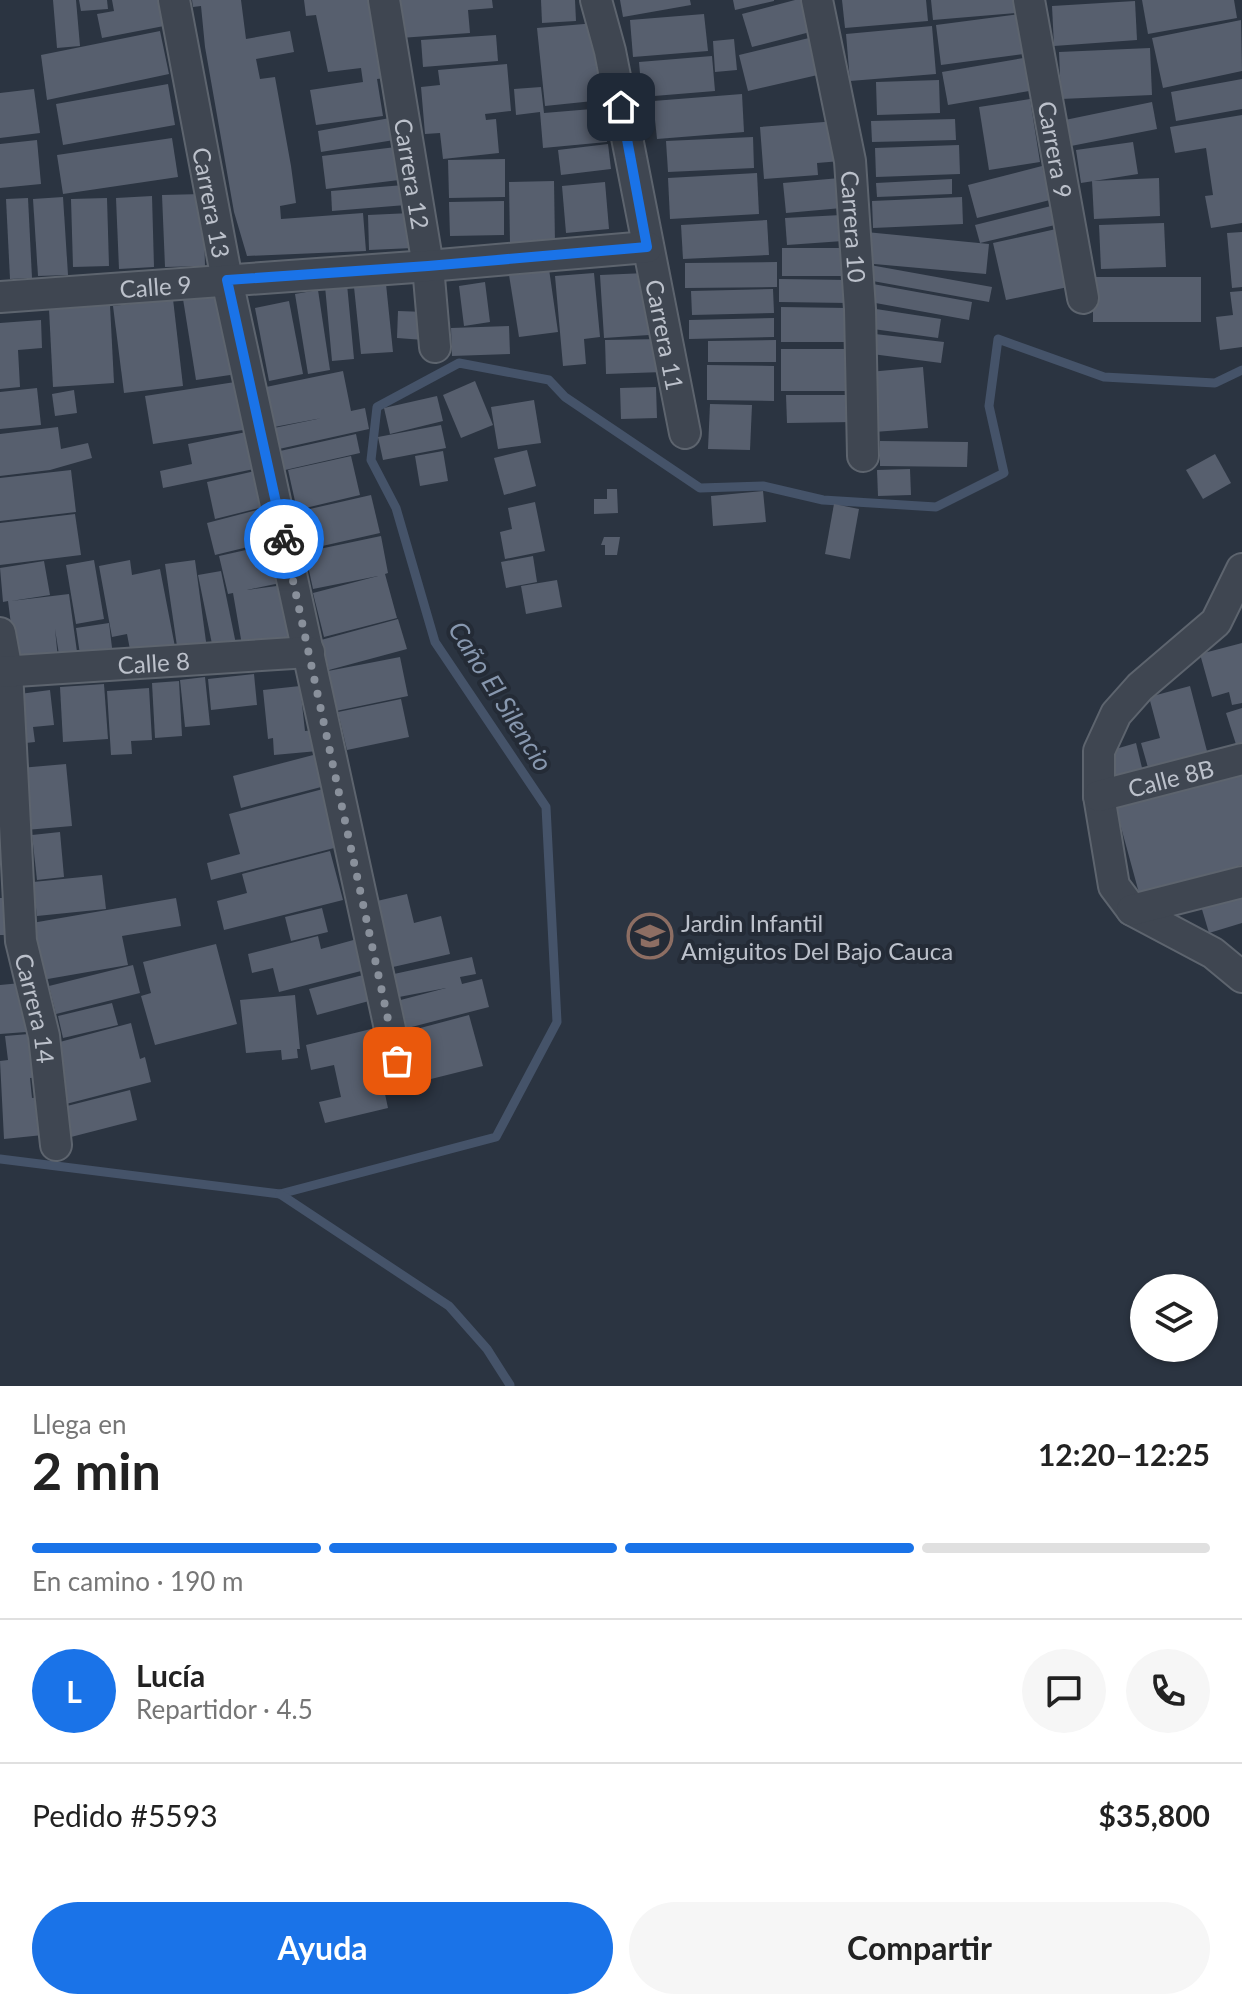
<!DOCTYPE html>
<html lang="es">
<meta charset="utf-8">
<style>
body{margin:0;font-family:Lato,sans-serif;background:#f6f6f6;color:#222;height:100vh;display:flex;flex-direction:column;font-size:30px;white-space:nowrap}
*{box-sizing:border-box;margin:0}
p{font-size:26px;color:#767676}
.icon{flex:none;width:44px;height:44px;fill:none;stroke:currentColor;stroke-width:2;stroke-linecap:round;stroke-linejoin:round}
.map{position:relative;height:1386px;overflow:hidden}
.details{display:flex;flex-direction:column;background:#fff;flex:1}
.details>*{flex:none}
.controls{position:absolute;left:1130px;top:1274px;display:grid;gap:16px}
.controls a{display:grid;place-items:center;width:88px;height:88px;border-radius:50%;background:#fff;box-shadow:0 2px 6px #0004;font-size:40px}
.pin{position:absolute;display:grid;place-items:center;width:68px;height:68px;color:#fff;margin:-34px;border-radius:16px;box-shadow:0 4px 12px #0006}
.courier{position:absolute;display:grid;place-items:center;width:80px;height:80px;margin:-40px;border:6px solid #1a73e8;border-radius:50%;background:#fff;color:#222;box-shadow:0 2px 10px #0007}
.head em{font-style:normal;font-weight:700}
.head div{display:flex;flex-direction:column-reverse}
.head{display:flex;align-items:center;justify-content:space-between;height:136px;padding:0 32px}
h1{font-size:52px;font-weight:700;line-height:60px}
.bar{display:grid;grid-template-columns:repeat(4,1fr);gap:12px 8px;align-content:center;height:96px;padding:0 32px}
.bar i{height:10px;border-radius:6px;background:#e0e0e0}
.bar .on{background:#1a73e8}
.bar p{grid-column:span 4}
.line{display:flex;align-items:center;gap:20px;padding:0 32px;border-top:2px solid #e0e0e0}
.line div{flex:1}
.round{display:grid;place-items:center;flex:none;width:84px;height:84px;border-radius:42px;background:#f6f6f6}
.button{display:flex;gap:16px;margin-top:auto;padding:16px 32px}
.button a{flex:1;height:92px;border-radius:48px;background:#1a73e8;color:#fff;font-size:32px;font-weight:700;line-height:92px;text-align:center}
.button a+a{background:#f6f6f6;color:#222}
.map>svg:first-child{display:block}
</style>
<div class="map">
<svg width="1242" height="1386" viewBox="0 0 1242 1386">
<rect width="100%" height="100%" fill="#2b3441"/>
<g fill="none" stroke-linecap="round" stroke-linejoin="round">
<g stroke="#455369" stroke-width="9">
<polyline points="0,1159 280,1194 496,1137 557,1022 546,807 435,642 396,508 371,460 377,407 459,363 549,380 565,397 700,488 763,486 823,500 936,507 1004,473 989,406 998,339 1104,377 1215,383 1242,370"/>
<polyline points="280,1194 449,1306 487,1349 510,1385"/>
</g>
</g>
<g fill="#575f6e">
<polygon points="53,0 76,0 80,46 57,48"/>
<polygon points="79,0 107,0 108,9 81,11"/>
<polygon points="112,0 160,0 164,26 102,38 97,14 114,11"/>
<polygon points="192,0 241,0 246,39 290,31 294,52 256,59 260,79 275,77 291,166 296,203 280,206 281,219 363,213 366,251 247,256 234,212 205,47 201,6 193,7"/>
<polygon points="304,0 372,0 386,78 377,79 383,116 316,125 310,90 363,82 361,68 328,72 316,15 306,16"/>
<polygon points="397,0 492,0 493,8 468,10 470,33 400,38"/>
<polygon points="541,0 575,0 576,21 542,23"/>
<polygon points="620,0 690,0 691,5 623,17"/>
<polygon points="733,0 774,0 774,1 735,10"/>
<polygon points="795,0 806,0 814,31 752,47 742,14"/>
<polygon points="842,0 926,0 928,21 845,28"/>
<polygon points="931,0 1014,0 1016,13 933,20"/>
<polygon points="1142,0 1234,0 1237,18 1148,34"/>
<polygon points="1135,1 1137,40 1054,46 1052,6"/>
<polygon points="704,14 708,51 633,57 630,20"/>
<polygon points="1019,14 1024,54 941,65 936,25"/>
<polygon points="1241,20 1242,71 1163,88 1152,38"/>
<polygon points="596,23 603,100 545,106 537,28"/>
<polygon points="932,26 936,74 850,81 846,34"/>
<polygon points="160,31 169,74 47,100 41,55"/>
<polygon points="496,35 498,61 423,67 421,40"/>
<polygon points="813,37 822,74 748,91 739,55"/>
<polygon points="734,39 737,70 715,72 713,41"/>
<polygon points="1150,48 1152,95 1061,99 1059,52"/>
<polygon points="712,56 715,91 642,97 639,62"/>
<polygon points="1029,57 1035,90 948,105 942,72"/>
<polygon points="507,64 511,111 485,114 486,120 496,119 499,153 443,159 440,133 425,134 421,87 440,85 438,70"/>
<polygon points="1242,79 1242,109 1176,121 1171,92"/>
<polygon points="939,80 940,113 877,115 876,82"/>
<polygon points="168,84 175,125 63,145 56,104"/>
<polygon points="541,87 544,113 604,108 607,142 543,148 540,112 516,115 514,89"/>
<polygon points="34,89 40,133 0,138 0,93"/>
<polygon points="742,94 744,132 657,139 653,101"/>
<polygon points="1030,99 1040,162 989,170 979,107"/>
<polygon points="1152,102 1157,129 1071,146 1065,120"/>
<polygon points="1242,115 1242,223 1211,228 1205,196 1213,195 1206,148 1175,153 1170,127"/>
<polygon points="390,118 394,140 321,152 318,131"/>
<polygon points="955,119 956,140 872,142 871,121"/>
<polygon points="837,121 841,161 817,163 818,175 764,179 760,127"/>
<polygon points="753,137 754,168 668,172 666,141"/>
<polygon points="172,138 178,177 63,194 57,155"/>
<polygon points="37,140 41,184 0,188 0,144"/>
<polygon points="1133,142 1138,174 1081,183 1076,150"/>
<polygon points="608,144 611,169 561,175 558,150"/>
<polygon points="959,145 960,174 876,177 875,148"/>
<polygon points="396,147 399,180 326,189 322,156"/>
<polygon points="505,159 505,197 449,198 448,160"/>
<polygon points="1042,166 1050,200 977,218 968,185"/>
<polygon points="757,173 759,214 670,219 668,178"/>
<polygon points="840,178 842,208 786,213 783,183"/>
<polygon points="1159,178 1160,216 1094,219 1092,181"/>
<polygon points="952,179 952,194 877,197 876,183"/>
<polygon points="554,181 555,244 510,245 509,182"/>
<polygon points="605,182 609,229 566,233 562,186"/>
<polygon points="404,185 406,205 332,211 331,191"/>
<polygon points="203,194 205,266 165,267 162,195"/>
<polygon points="152,196 154,267 119,269 116,198"/>
<polygon points="63,197 68,275 38,276 33,199"/>
<polygon points="962,197 963,224 873,228 872,201"/>
<polygon points="28,198 32,278 10,279 6,199"/>
<polygon points="107,198 109,266 73,267 71,199"/>
<polygon points="504,201 504,235 450,236 449,202"/>
<polygon points="1051,206 1055,225 980,243 975,225"/>
<polygon points="411,213 413,248 369,250 368,215"/>
<polygon points="841,215 843,241 787,245 785,218"/>
<polygon points="767,220 769,255 683,259 681,225"/>
<polygon points="1164,223 1166,267 1101,269 1099,225"/>
<polygon points="1056,229 1068,287 1006,300 993,243"/>
<polygon points="866,232 989,244 986,274 863,263"/>
<polygon points="1242,232 1242,287 1232,288 1227,233"/>
<rect x="782" y="248" width="64" height="28"/>
<polygon points="777,262 777,287 685,288 685,263"/>
<polygon points="870,265 992,287 989,302 867,280"/>
<polygon points="549,269 558,332 519,337 509,275"/>
<polygon points="594,273 600,337 584,339 586,364 563,366 555,276"/>
<polygon points="646,273 649,335 604,338 600,275"/>
<rect x="1093" y="277" width="108" height="45"/>
<polygon points="779,279 849,280 848,303 779,302"/>
<polygon points="485,282 490,322 464,326 459,286"/>
<polygon points="347,284 354,359 332,361 325,286"/>
<polygon points="386,284 393,352 361,354 354,287"/>
<polygon points="873,284 972,302 969,320 870,302"/>
<polygon points="773,289 774,313 692,315 691,291"/>
<polygon points="318,290 330,370 308,374 295,294"/>
<polygon points="1242,291 1242,347 1220,350 1216,317 1233,315 1230,292"/>
<polygon points="223,292 237,374 196,380 183,299"/>
<polygon points="173,299 183,386 124,393 113,306"/>
<polygon points="289,301 303,374 269,381 255,308"/>
<polygon points="110,305 114,383 53,387 49,309"/>
<polygon points="781,307 848,308 848,342 781,342"/>
<polygon points="876,309 941,319 938,338 873,329"/>
<polygon points="398,311 426,312 424,340 397,338"/>
<polygon points="774,318 774,337 689,339 689,320"/>
<polygon points="41,320 42,348 18,350 20,387 0,389 0,323"/>
<polygon points="509,326 510,354 452,356 451,328"/>
<polygon points="875,334 944,342 941,363 872,354"/>
<polygon points="662,339 663,372 606,374 605,340"/>
<polygon points="776,340 776,362 708,362 708,341"/>
<rect x="781" y="349" width="66" height="42"/>
<polygon points="707,365 774,366 774,401 707,400"/>
<polygon points="923,367 928,428 874,432 869,372"/>
<polygon points="343,371 351,411 365,408 369,429 279,449 274,428 322,418 274,427 266,387"/>
<polygon points="475,381 493,425 461,438 443,395"/>
<polygon points="235,382 243,430 153,444 145,396"/>
<polygon points="656,387 657,418 621,419 620,388"/>
<polygon points="37,388 41,425 0,429 0,392"/>
<polygon points="74,390 77,413 55,416 52,394"/>
<polygon points="786,395 853,395 854,422 787,423"/>
<polygon points="437,396 443,421 390,434 384,408"/>
<polygon points="534,400 541,443 498,449 491,407"/>
<polygon points="710,404 752,405 750,450 708,449"/>
<polygon points="441,425 446,448 383,460 378,437"/>
<polygon points="58,427 61,449 88,443 92,458 50,470 0,476 0,434"/>
<polygon points="246,432 254,469 163,488 160,471 192,464 188,444"/>
<polygon points="356,434 360,453 285,470 280,451"/>
<polygon points="880,441 968,442 967,467 880,466"/>
<polygon points="527,450 536,486 504,495 494,458"/>
<polygon points="443,451 448,481 420,486 415,456"/>
<polygon points="1215,454 1231,483 1203,499 1186,470"/>
<polygon points="351,456 360,495 297,510 288,470"/>
<polygon points="910,469 911,495 878,496 877,470"/>
<polygon points="71,470 76,512 0,521 0,478"/>
<polygon points="259,470 267,506 215,519 207,482"/>
<polygon points="607,489 617,489 618,513 594,514 594,499 607,499"/>
<polygon points="763,491 766,522 713,526 711,496"/>
<polygon points="371,495 380,533 309,549 301,511"/>
<polygon points="535,502 545,551 505,559 500,532 512,529 508,508"/>
<polygon points="834,504 859,509 850,559 825,554"/>
<polygon points="269,507 277,540 215,555 207,523"/>
<polygon points="75,514 81,555 0,565 0,523"/>
<polygon points="381,536 388,573 385,574 397,618 324,637 313,593 378,576 313,589 305,552"/>
<polygon points="604,537 620,537 617,555 605,555 605,545 601,545"/>
<polygon points="277,543 285,582 247,590 284,585 293,636 242,645 233,593 228,594 219,556"/>
<polygon points="533,556 537,582 506,588 501,562"/>
<polygon points="94,560 104,619 76,624 66,565"/>
<polygon points="130,560 132,575 160,569 176,652 132,660 127,634 112,637 99,566"/>
<polygon points="195,560 207,649 178,653 165,564"/>
<polygon points="44,561 50,595 11,601 69,594 78,659 60,661 55,629 58,659 16,664 8,601 3,602 0,568"/>
<polygon points="221,571 236,644 213,649 198,575"/>
<polygon points="557,580 562,607 526,614 521,586"/>
<polygon points="398,619 407,649 329,670 321,640"/>
<polygon points="109,623 113,656 81,661 76,628"/>
<polygon points="1242,643 1242,703 1232,705 1229,692 1212,697 1200,654"/>
<polygon points="400,657 408,696 336,711 328,671"/>
<polygon points="254,674 257,705 211,710 208,679"/>
<polygon points="205,677 210,725 185,727 180,680"/>
<polygon points="179,681 182,736 155,738 152,683"/>
<polygon points="104,684 108,739 63,742 60,687"/>
<polygon points="300,686 305,731 315,730 318,751 274,755 273,738 268,739 263,690"/>
<polygon points="1190,686 1208,755 1149,771 1141,743 1160,738 1149,697"/>
<polygon points="149,688 152,740 131,741 132,754 111,755 107,691"/>
<polygon points="50,690 54,725 33,727 35,742 16,744 12,695"/>
<polygon points="401,699 409,737 347,750 338,712"/>
<polygon points="1242,708 1242,760 1241,760 1226,713"/>
<polygon points="1136,743 1143,772 1110,782 1102,753"/>
<polygon points="317,754 325,786 241,808 233,776"/>
<polygon points="66,764 72,826 26,830 20,768"/>
<polygon points="1242,770 1242,865 1139,893 1115,805"/>
<polygon points="323,789 338,847 211,880 207,863 240,854 229,814"/>
<polygon points="60,832 64,877 37,880 32,835"/>
<polygon points="330,851 343,900 224,930 217,901 247,893 242,874"/>
<polygon points="102,875 106,909 37,916 33,882"/>
<polygon points="407,894 414,923 441,916 450,954 393,967 377,901"/>
<polygon points="1242,894 1242,923 1209,933 1201,906"/>
<polygon points="0,898 6,898 8,935 0,935"/>
<polygon points="176,898 181,926 122,936 128,965 42,980 32,923"/>
<polygon points="322,908 328,932 291,941 285,917"/>
<polygon points="318,936 321,949 357,939 365,970 279,992 273,968 252,973 248,954"/>
<polygon points="216,944 237,1024 155,1045 141,996 151,993 143,962"/>
<polygon points="472,957 476,974 460,977 462,984 482,979 489,1007 400,1030 393,1002 446,988 399,997 394,974"/>
<polygon points="133,965 140,993 56,1014 49,986"/>
<polygon points="363,975 369,1001 317,1015 309,989"/>
<polygon points="21,983 26,1032 0,1034 0,985"/>
<polygon points="295,995 300,1049 297,1049 298,1058 282,1060 281,1050 246,1053 240,1000"/>
<polygon points="112,1003 118,1025 63,1038 58,1016"/>
<polygon points="469,1015 483,1066 411,1084 398,1034"/>
<polygon points="131,1023 140,1059 145,1057 151,1082 66,1104 60,1080 65,1078 56,1043"/>
<polygon points="371,1029 388,1108 325,1123 319,1102 341,1097 334,1065 311,1070 306,1045"/>
<polygon points="29,1034 45,1077 30,1078 32,1098 40,1097 43,1135 4,1139 0,1061 8,1060 5,1036"/>
<polygon points="130,1090 137,1120 71,1137 63,1107"/>
</g>
<g fill="none" stroke-linecap="round" stroke-linejoin="round">
<g stroke="#5d646e" stroke-width="34">
<g id="street">
<path id="s1" d="M174,0L227,280L397,1061"/>
<path id="s2" d="M384,0L428,266L435,347"/>
<path id="s3" d="M596,0L610,51L685,433"/>
<path id="s4" d="M817,0L850,161L860,309L863,456"/>
<path id="s5" d="M1029,0L1083,298"/>
<path id="s6" d="M0,297L428,266L647,247"/>
<polyline points="1242,569 1216,622 1140,687 1116,714 1099,751 1099,796 1114,886 1132,910 1213,953 1242,977"/>
<path id="s7" d="M0,633L7,671L21,941L44,1036L56,1145"/>
<path id="s8" d="M0,672L309,652"/>
<path id="s9" d="M1099,796L1242,759"/>
<polyline points="1132,910 1242,882"/>
</g>
</g>
<use href="#street" stroke="#3f4651" stroke-width="30"/>
</g>
<g fill="none" stroke-linecap="round" stroke-linejoin="round">
<polyline stroke="#89909b" stroke-width="8" stroke-dasharray="0 14.4" points="284,539 397,1061"/>
<polyline stroke="#1a73e8" stroke-width="10" points="284,539 227,280 428,266 647,247 621,107"/>
</g>
<defs>
<g id="school-ring" transform="scale(2.3)"><circle r="9.5" fill="#242b36" stroke="#8d6e63" stroke-width="1.5"/><path d="M0-5L7-2L0 1L-7-2ZM-4 1L0 2.5L4 1V4Q0 6-4 4Z" fill="#8d6e63"/></g>
</defs>
<g fill-rule="evenodd">
<use href="#school-ring" x="650" y="936"/>
</g>
<g text-anchor="middle" dominant-baseline="central" stroke-width="8" stroke-linejoin="round" paint-order="stroke">
<g font-size="24" fill="#bcc1cb" stroke="#242b36">
<text stroke="none"><textPath href="#s5" startOffset="152">Carrera 9</textPath></text>
<text stroke="none"><textPath href="#s2" startOffset="176">Carrera 12</textPath></text>
<text stroke="none"><textPath href="#s1" startOffset="206">Carrera 13</textPath></text>
<text stroke="none"><textPath href="#s4" startOffset="230">Carrera 10</textPath></text>
<text stroke="none"><textPath href="#s6" startOffset="156">Calle 9</textPath></text>
<text stroke="none"><textPath href="#s3" startOffset="342">Carrera 11</textPath></text>
<text stroke="none"><textPath href="#s8" startOffset="154">Calle 8</textPath></text>
<text stroke="none"><textPath href="#s9" startOffset="74">Calle 8B</textPath></text>
<text stroke="none"><textPath href="#s7" startOffset="378">Carrera 14</textPath></text>
</g>
<g font-size="24" fill="#bcc1cb" stroke="#242b36" text-anchor="start">
<text x="681" y="922">Jardin Infantil<tspan x="681" dy="28">Amiguitos Del Bajo Cauca</tspan></text>
</g>
<g font-size="26" font-style="italic" fill="#8797ae" stroke="#242b36">
<text transform="translate(501 696) rotate(58)">Caño El Silencio</text>
</g>
</g>
</svg>
<div class="controls">
<a><svg class="icon" aria-label="layers" viewBox="0 0 24 24"><path d="M12 4l9 5-9 5-9-5zM3 14l9 5 9-5"/></svg></a>
</div>
<div class="pin" style="left:397px;top:1061px;background:#ea580c"><svg class="icon" aria-label="bag" viewBox="0 0 24 24"><path d="M5 8h14l-1 12H6zM9 8a3 3 0 0 1 6 0"/></svg></div>
<div class="pin" style="left:621px;top:107px;background:#1f2937"><svg class="icon" aria-label="home" viewBox="0 0 24 24"><path d="M3 11l9-7 9 7M6 9v11h12V9"/></svg></div>
<div class="courier" style="left:284px;top:539px"><svg class="icon" aria-label="bike" viewBox="0 0 24 24"><circle cx="6" cy="16" r="4"/><circle cx="18" cy="16" r="4"/><path d="M6 16l4-8h5l3 8M10 8l3 8H6M13 5h3"/></svg></div>
</div>
<section class="details">
<div class="head"><div><h1>2 min</h1><p>Llega en</p></div><em>12:20–12:25</em></div>
<div class="bar"><i class="on"></i><i class="on"></i><i class="on"></i><i></i><p>En camino · 190 m</p></div>
<div class="line" style="height:144px"><b class="round" style="background:#1a73e8;color:#fff">L</b><div><b>Lucía</b><p>Repartidor · 4.5</p></div><a class="round"><svg class="icon" aria-label="chat" viewBox="0 0 24 24"><path d="M4 5h16v11H9l-5 4z"/></svg></a><a class="round"><svg class="icon" aria-label="phone" viewBox="0 0 24 24"><path d="M5 4h4l2 5-3 2q2 4 5 5l2-3 5 2v4C11 20 4 13 5 4z"/></svg></a></div>
<div class="line" style="height:104px"><div>Pedido #5593</div><b>$35,800</b></div>
<div class="button"><a>Ayuda</a><a>Compartir</a></div>
</section>
